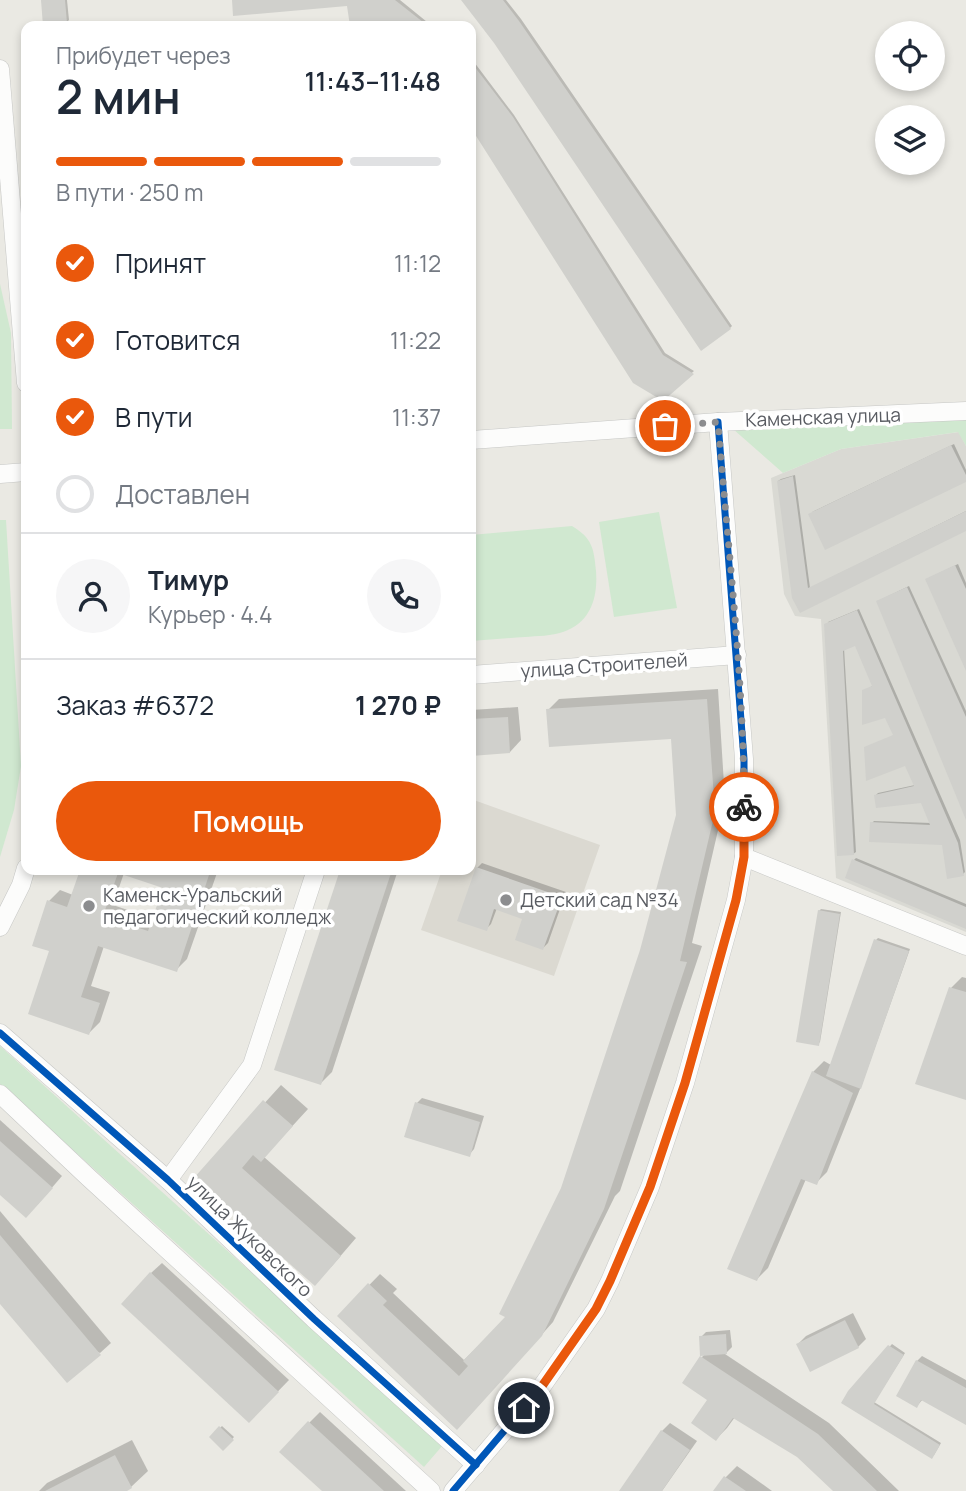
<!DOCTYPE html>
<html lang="ru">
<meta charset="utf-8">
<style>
body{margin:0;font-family:Manrope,sans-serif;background:#f6f6f7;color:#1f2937;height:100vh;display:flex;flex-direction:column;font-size:26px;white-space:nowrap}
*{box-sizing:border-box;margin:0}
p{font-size:23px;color:#747a83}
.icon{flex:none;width:38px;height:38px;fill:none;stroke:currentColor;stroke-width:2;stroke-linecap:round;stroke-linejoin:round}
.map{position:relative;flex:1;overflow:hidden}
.side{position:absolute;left:21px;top:21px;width:455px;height:854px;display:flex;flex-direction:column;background:#fff;border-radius:14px;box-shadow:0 4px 10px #0003}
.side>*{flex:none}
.fabs{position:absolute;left:875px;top:21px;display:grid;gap:14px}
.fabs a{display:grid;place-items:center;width:70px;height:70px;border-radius:50%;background:#fff;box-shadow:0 4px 10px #0003;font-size:35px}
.pin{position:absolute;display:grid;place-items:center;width:60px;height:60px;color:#fff;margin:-30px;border:4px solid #fff;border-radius:50%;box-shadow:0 2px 7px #0007}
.courier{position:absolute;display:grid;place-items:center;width:70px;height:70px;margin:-35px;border:5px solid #ea580c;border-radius:50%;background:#fff;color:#222;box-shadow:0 2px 9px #0007}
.head em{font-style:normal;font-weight:600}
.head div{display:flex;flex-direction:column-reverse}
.head{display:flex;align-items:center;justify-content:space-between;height:119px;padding:0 35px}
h1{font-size:46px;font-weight:600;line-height:52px}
.bar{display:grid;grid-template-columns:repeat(4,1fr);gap:10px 7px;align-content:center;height:84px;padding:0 35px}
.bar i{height:9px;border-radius:5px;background:#e0e1e3}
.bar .selected{background:#ea580c}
.bar p{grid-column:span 4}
.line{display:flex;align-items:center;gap:18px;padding:0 35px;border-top:2px solid #e0e1e3}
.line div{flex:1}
.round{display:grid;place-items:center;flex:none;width:74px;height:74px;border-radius:37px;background:#f6f6f7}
ol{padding:0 35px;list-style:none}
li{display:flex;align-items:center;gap:21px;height:77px}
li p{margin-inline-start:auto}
li .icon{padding:7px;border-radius:50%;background:#ea580c;color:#fff;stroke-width:4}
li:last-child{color:#747a83}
li i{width:38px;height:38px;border:4px solid #e0e1e3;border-radius:50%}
.action{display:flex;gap:14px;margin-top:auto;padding:14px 35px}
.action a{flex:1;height:80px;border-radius:42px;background:#ea580c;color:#fff;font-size:28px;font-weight:600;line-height:80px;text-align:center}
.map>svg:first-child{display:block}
</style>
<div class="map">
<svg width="966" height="1491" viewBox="0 0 966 1491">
<rect width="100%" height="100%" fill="#eae9e3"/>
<polygon fill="#d9d9d3" points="959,432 966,446 966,932 836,878 821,619 795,616 784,594 771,478 841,449"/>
<polygon fill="#dbd9d1" points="471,799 600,845 554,976 421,930 442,870 471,870"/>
<g fill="#d0e8d0">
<polygon points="0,284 11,333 12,429 0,429"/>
<polygon points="966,420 966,446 958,432 841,449 783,473 733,429"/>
<polygon points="659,512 677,608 614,617 599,522"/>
<polygon points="0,520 6,520 21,766 14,810 0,857"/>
<path d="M572,526C592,538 594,548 596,571C598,597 591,623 563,632C552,636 537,636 525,637C507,638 489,640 471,641V535Z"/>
<polygon points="0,1046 443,1445 424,1467 0,1084"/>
</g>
<g fill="#0003" fill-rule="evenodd">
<polygon points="43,0 67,0 69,20 67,22 53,23 53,26 40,26 45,26"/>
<polygon points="233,0 400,0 432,26 351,26 349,4"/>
<polygon points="463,0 506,0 521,19 732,326 730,328 702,348 495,42"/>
<polygon points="471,58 514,115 665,353 694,371 663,399 471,125"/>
<polygon points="954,444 966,470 966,480 812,512"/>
<polygon points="795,475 810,588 966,511 966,529 800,610 778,481 781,479"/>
<polygon points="958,564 966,583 966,666 927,579"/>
<polygon points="909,586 966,711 966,816 878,601"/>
<polygon points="859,609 960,840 965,872 963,874 943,843 872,823 874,821 931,823 922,801 876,795 878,793 915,785 886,716 864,691 874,685 856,643 844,648 856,852 853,854 828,622"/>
<polygon points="718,689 725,800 692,943 702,946 620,1191 615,1196 553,1322 468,1417 339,1316 380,1274 397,1289 393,1293 464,1360 508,1317 562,1189 642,950 677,815 672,737 548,710 559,699"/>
<polygon points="518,707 521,740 510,752 471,754 471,710"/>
<polygon points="856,858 966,904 966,927 854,860"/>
<polygon points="482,863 566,892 548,943 543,948 524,918 497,908 491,924 486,929 477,868"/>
<path d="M81,870H218L187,959L176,970L104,946L91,986L110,992L100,1022L89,1033L52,950L49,901L60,890L73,895ZM124,873L165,887L154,919L113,905Z"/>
<polygon points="342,870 398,870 332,1072 321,1083 277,1069"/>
<polygon points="821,909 841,912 820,1042 818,1044 819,911"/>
<polygon points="878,938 910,949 862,1084 827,1172 816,1183 806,1179 768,1268 757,1279 813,1072 824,1061 831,1065 876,940"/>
<polygon points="962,977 966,978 966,1098 951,988"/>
<polygon points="281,1085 308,1109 264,1157 356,1238 331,1267 196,1179"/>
<polygon points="422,1098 484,1116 474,1149 469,1155 417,1103"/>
<polygon points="0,1120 62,1176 37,1205 0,1193"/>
<polygon points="0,1211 111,1343 100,1353 0,1301"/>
<polygon points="162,1263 289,1380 260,1410 151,1273"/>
<polygon points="853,1313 866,1339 858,1347 798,1344 806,1336"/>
<polygon points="730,1330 732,1347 725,1354 829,1423 899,1491 835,1491 798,1456 735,1417 727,1428 716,1439 702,1357 705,1354 701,1337 706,1332"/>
<polygon points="892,1344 905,1353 874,1402 941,1443 934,1455 850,1392"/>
<polygon points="922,1356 966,1380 966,1423 923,1399 917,1406 917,1361"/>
<polygon points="320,1412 406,1491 324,1491 309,1423"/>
<polygon points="670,1423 697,1441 662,1491 621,1491 662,1431"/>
<polygon points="222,1426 234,1437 223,1449 211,1437"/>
<polygon points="132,1440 148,1471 131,1487 123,1491 39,1491 47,1483"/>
<polygon points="737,1466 772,1491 716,1491 726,1477"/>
</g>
<g fill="#d0d0cc" fill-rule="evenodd">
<polygon points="41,0 65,0 67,23 43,26"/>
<polygon points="232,0 395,0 428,26 350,26 347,6 233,16"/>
<polygon points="461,0 503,0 519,21 731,329 701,351 494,43"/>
<polygon points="471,62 513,117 663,355 694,374 663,401 633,383 471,128"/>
<polygon points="951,445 966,475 966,482 825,550 808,514"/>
<polygon points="793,476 808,588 966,511 966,531 800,613 792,598 777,481"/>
<polygon points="955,565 966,589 966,671 925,579"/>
<polygon points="907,587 966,717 966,820 876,601"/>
<polygon points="857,610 958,843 964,876 947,879 942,845 869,842 870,822 930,825 921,803 876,808 874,795 914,786 905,766 866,781 864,747 893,735 885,718 862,725 862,690 872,686 855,646 843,651 854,855 837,856 824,624"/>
<polygon points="707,699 715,812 680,961 687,962 604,1209 542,1336 457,1430 337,1316 368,1283 387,1301 383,1305 459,1376 468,1366 463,1361 505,1317 499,1314 561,1188 640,950 676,815 671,739 549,747 546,709"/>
<polygon points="508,717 510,753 471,756 471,719"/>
<polygon points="852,859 966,907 966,929 845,878"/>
<polygon points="476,867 562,897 543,950 515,940 522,919 494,909 487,931 457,921"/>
<path d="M80,870H202L210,872L177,972L98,946L81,997L100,1003L89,1035L28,1014L49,951L32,946L47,900L67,907ZM118,873L163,888L148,931L103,916Z"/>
<polygon points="340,870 392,870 321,1085 274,1070"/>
<polygon points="818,910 840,914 819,1046 796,1042"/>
<polygon points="874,939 909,951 861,1089 826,1076"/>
<polygon points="949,987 966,992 966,1100 915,1084"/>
<polygon points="812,1071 853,1093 817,1185 801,1179 757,1281 727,1269"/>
<polygon points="263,1100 293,1126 261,1162 253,1155 242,1168 341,1256 315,1286 193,1179"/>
<polygon points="415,1102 480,1122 470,1157 404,1137"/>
<polygon points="0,1141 53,1188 26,1218 0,1195"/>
<polygon points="0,1235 101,1355 67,1383 0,1304"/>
<polygon points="150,1272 279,1392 249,1423 121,1304"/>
<polygon points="845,1320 859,1348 810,1372 796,1344"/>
<polygon points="726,1334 727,1354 700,1356 699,1336"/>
<polygon points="888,1345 904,1355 874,1404 940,1445 932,1459 841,1403 848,1391"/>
<polygon points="700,1356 818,1434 877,1491 833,1491 797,1457 733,1418 716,1441 691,1423 707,1400 682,1383"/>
<polygon points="916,1360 966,1388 966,1425 921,1400 917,1408 896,1396"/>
<polygon points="308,1421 384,1491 322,1491 279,1452"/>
<polygon points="219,1426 234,1440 223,1451 209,1437"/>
<polygon points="661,1430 690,1450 662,1491 619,1491"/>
<polygon points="115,1455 132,1488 127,1491 45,1491"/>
<polygon points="724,1476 746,1491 713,1491"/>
</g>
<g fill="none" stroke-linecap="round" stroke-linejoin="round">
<g stroke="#c6c7c5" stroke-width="19">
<g id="minor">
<polyline points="0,69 26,383"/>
<polyline points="471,440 718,422 966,411"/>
<polyline points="0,474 26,472"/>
<polyline points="471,675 737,655"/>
<polyline points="744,857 966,946"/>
<polyline points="0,927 21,885 26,868"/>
<polyline points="0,1033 168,1180 314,1319 476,1465"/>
<polyline points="0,1094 88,1177 431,1491"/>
<polyline points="168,1180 252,1065 316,870"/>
<polyline points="453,1491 540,1389 596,1309 610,1281 650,1187 685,1083 736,900 744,857 744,759 718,422"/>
</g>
</g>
<use href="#minor" stroke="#fcfcfb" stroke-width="18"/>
<g stroke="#fff" stroke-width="11">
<g id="cycleway">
<polyline points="0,1033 168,1180 314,1319 476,1465"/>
<polyline points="453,1491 540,1389 596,1309 610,1281 650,1187 685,1083 736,900 744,857 744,759 718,422"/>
</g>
</g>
<use href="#cycleway" stroke="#0057b8" stroke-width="7"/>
</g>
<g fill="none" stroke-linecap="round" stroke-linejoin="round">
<path stroke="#8c8d8f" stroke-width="7" stroke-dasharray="0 12.6" d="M665,426L718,422C728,550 744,679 744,807"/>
<polyline stroke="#ea580c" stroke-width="9" points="524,1408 540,1389 596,1309 610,1281 650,1187 685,1083 736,900 744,857 744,807"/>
</g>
<g fill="#8c8d8f" stroke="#fff" stroke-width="2.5">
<circle cx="506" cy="900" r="7"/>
<circle cx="89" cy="906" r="7"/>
</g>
<g text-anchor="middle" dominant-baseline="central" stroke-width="7" stroke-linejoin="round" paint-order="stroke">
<g font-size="19" fill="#595c62" stroke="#fff">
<text transform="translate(823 417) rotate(-2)">Каменская улица</text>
<text transform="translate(604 665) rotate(-4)">улица Строителей</text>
<text transform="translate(250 1236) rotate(44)">улица Жуковского</text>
</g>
<g font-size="19" fill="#595c62" stroke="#fff" text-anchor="start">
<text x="103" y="895">Каменск-Уральский<tspan x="103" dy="22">педагогический колледж</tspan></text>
<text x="520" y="900">Детский сад №34</text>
</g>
</g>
</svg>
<div class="fabs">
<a><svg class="icon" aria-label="locate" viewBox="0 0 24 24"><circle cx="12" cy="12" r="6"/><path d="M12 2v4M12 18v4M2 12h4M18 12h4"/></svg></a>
<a><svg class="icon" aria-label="layers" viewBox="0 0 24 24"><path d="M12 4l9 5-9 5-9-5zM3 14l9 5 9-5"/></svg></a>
</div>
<div class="pin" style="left:665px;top:426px;background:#ea580c"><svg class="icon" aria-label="bag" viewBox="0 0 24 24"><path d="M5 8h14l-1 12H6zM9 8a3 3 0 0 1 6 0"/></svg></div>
<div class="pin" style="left:524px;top:1408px;background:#1f2937"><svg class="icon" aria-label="home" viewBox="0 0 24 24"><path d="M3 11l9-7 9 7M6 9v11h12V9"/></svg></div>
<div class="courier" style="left:744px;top:807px"><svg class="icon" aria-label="bike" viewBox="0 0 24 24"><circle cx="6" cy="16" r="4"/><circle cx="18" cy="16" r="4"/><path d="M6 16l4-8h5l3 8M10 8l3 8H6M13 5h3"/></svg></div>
<section class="side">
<div class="head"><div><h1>2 мин</h1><p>Прибудет через</p></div><em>11:43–11:48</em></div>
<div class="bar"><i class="selected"></i><i class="selected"></i><i class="selected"></i><i></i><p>В пути · 250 m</p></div>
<ol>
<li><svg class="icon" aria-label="check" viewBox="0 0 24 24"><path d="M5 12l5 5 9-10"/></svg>Принят<p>11:12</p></li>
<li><svg class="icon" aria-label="check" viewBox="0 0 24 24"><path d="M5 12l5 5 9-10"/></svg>Готовится<p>11:22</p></li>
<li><svg class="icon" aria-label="check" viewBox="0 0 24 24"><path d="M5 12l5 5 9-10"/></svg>В пути<p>11:37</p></li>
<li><i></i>Доставлен</li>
</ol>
<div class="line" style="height:126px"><a class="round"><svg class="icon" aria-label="person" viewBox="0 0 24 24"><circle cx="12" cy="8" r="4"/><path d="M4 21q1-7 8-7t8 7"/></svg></a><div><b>Тимур</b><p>Курьер · 4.4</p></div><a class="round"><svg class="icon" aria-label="phone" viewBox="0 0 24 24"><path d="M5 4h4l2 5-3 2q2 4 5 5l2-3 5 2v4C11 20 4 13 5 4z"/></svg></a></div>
<div class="line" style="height:91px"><div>Заказ #6372</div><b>1 270 ₽</b></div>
<div class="action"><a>Помощь</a></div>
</section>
</div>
